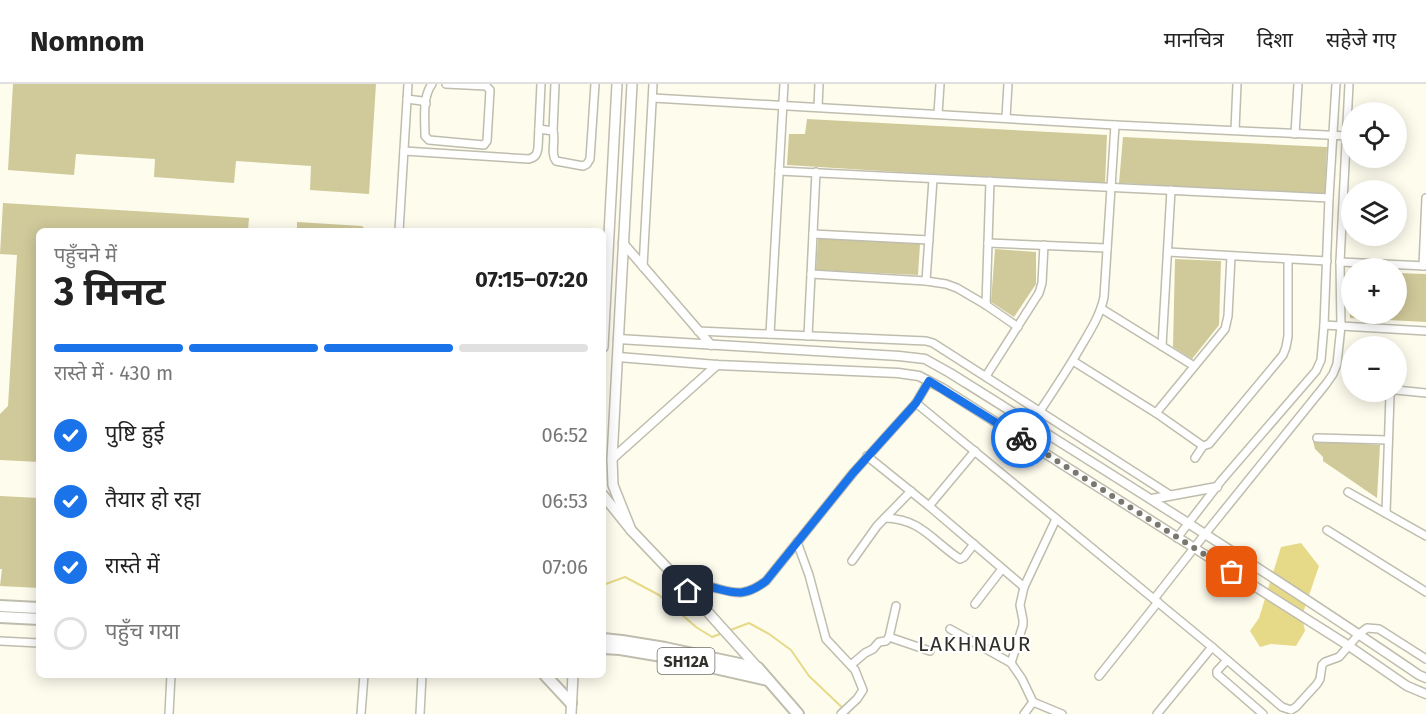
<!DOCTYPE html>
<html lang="hi">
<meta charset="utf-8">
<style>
body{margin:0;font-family:"Fira Sans","Noto Sans Devanagari",sans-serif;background:#f6f6f6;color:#222;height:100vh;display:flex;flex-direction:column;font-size:22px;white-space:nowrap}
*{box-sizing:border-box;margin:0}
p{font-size:20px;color:#767676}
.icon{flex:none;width:33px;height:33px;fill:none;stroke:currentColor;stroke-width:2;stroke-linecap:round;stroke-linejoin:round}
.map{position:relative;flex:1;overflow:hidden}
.details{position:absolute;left:36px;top:144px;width:570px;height:450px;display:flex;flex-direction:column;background:#fff;border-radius:9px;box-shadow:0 3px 15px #0003}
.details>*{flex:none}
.fabs{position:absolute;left:1341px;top:18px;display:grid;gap:12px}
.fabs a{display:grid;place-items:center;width:66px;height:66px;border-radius:50%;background:#fff;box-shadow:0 3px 15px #0003;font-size:30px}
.pin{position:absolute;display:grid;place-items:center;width:51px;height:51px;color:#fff;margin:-26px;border-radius:12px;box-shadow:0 3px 9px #0006}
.courier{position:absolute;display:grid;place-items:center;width:60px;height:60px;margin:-30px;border:4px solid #1a73e8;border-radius:50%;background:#fff;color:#222;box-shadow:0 2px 8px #0007}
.summary em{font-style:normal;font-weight:700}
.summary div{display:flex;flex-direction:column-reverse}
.summary{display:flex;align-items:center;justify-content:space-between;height:102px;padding:0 18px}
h1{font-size:39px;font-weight:700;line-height:45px}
.bar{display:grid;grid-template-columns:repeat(4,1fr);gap:9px 6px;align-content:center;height:72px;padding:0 18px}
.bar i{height:8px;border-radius:4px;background:#e0e0e0}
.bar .selected{background:#1a73e8}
.bar p{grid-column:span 4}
ol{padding:0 18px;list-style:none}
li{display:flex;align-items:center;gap:18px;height:66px}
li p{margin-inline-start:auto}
li .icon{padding:6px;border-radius:50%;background:#1a73e8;color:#fff;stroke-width:4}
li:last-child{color:#767676}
li i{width:33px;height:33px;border:3px solid #e0e0e0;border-radius:50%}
header{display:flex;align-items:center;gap:36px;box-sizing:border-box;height:84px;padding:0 30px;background:#fff;border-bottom:2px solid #e0e0e0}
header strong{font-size:28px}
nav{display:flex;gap:33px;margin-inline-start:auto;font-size:21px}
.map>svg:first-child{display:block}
</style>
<header>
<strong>Nomnom</strong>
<nav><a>मानचित्र</a><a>दिशा</a><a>सहेजे गए</a></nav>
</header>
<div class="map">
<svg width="1426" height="630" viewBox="0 0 1426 630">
<rect width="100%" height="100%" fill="#fefced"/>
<g fill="#d0c99a">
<polygon points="13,0 376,0 369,110 310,106 311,82 236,77 234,99 154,93 155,75 76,70 74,91 8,86"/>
<polygon points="807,35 1107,51 1105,101 787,81 789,50 805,50"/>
<polygon points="1123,53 1327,63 1325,110 1119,99"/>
<polygon points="3,119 249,134 248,147 39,147 39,378 0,376 0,330 8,322 17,171 0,170"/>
<polygon points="297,138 362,142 367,147 297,147"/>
<polygon points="818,154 920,160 918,191 816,186"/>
<polygon points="995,165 1036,168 1036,200 1014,233 991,218"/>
<polygon points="1175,175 1221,177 1219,241 1192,275 1173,263"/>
<polygon points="1349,186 1352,186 1352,230 1396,230 1397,189 1426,190 1426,238 1350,234"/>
<polygon points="1313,357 1380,361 1377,414 1323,377 1323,373 1315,365"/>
<polygon points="0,412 39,414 39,504 0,502 2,485 0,485"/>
</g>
<polygon fill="#e6da89" points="1301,459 1319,482 1302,532 1305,547 1296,562 1271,560 1260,563 1250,547 1259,534 1281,463"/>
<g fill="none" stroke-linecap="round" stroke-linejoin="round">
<g stroke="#e6da89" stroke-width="2">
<polyline points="603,501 625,493 659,511 696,543 712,553 723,549"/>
<polyline points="728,547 749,539 769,550 791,566 809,592 849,630"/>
</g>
<g stroke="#bfbdae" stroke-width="10">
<g id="minor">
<path d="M432,0C422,13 425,36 425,52L429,56L484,61L487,57L490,6L486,2L446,0"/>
<polyline points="653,14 1115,41 1347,52"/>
<polyline points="407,15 422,17 426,20"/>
<polyline points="818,23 819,0"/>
<polyline points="938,30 940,0"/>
<polyline points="1006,34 1008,0"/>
<path d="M539,45L553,47C556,57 550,69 556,77L583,82L587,80L590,75L595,0"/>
<polyline points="1235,46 1237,0"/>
<polyline points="553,47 555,0"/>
<polyline points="1295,50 1298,0"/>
<path d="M404,67L529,75C536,73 537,70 538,64L541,0"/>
<polyline points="779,87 1329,114"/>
<polyline points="399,147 408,0"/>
<polyline points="813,150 929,156"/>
<polyline points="988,159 1107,164"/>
<polyline points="1168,168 1327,177"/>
<polyline points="1340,178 1426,182"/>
<polyline points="1423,182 1426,114"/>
<polyline points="643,183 653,0"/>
<polyline points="811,190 926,197 946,200 957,204 986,221 1018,243"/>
<polyline points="926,197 933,95"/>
<polyline points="986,221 990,97"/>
<polyline points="1102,225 1194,282"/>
<polyline points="1324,241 1426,247"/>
<polyline points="698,247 926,257 933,259 1170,411"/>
<polyline points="770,250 784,0"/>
<polyline points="808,252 816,88"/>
<polyline points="1162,262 1171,106"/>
<polyline points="1073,277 1156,329 1203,362"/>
<polyline points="986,292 1039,209 1042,199 1044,161"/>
<polyline points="1396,306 1426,309"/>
<polyline points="916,319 929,297"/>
<path d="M1040,327C1054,306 1068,285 1080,264C1090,247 1100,232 1104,213L1115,41"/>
<polyline points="1156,329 1225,245 1228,232 1231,172"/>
<polyline points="1317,354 1388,356"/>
<polyline points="867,372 929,422 1024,503"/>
<polyline points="1195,374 1203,362 1209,360 1283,271 1286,263 1288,252 1288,175"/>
<polyline points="1348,408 1426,452"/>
<polyline points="929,422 975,367"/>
<polyline points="1386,429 1390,311 1392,308"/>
<path d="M885,434C922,435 932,457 960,475L964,473L974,460"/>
<polyline points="1327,446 1426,508"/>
<polyline points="1177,454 1221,397 1316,287 1321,276 1324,241 1329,114 1336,0"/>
<polyline points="797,458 809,491 826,555 855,586 863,606 857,615 841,630"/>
<polyline points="852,477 877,442 911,407"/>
<path d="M688,506L696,501H702C730,506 740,517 766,497L853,389L916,319L1212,563L1157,630"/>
<polyline points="1154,515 1205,450 1326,300 1333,290 1337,280 1341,242 1340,178 1349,0"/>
<polyline points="975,520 1002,485"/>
<polyline points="950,545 1011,579 1022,595 1033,618 1062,630"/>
<polyline points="889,553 930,567"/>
<polyline points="0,557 39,559"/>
<polyline points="1212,563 1282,623 1291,626 1296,623 1317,600 1320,595 1322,581 1325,578 1339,573 1359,550 1367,544 1379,545 1426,575"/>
<polyline points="1227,576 1217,587 1217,590 1263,630"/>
<polyline points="1011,579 1023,541 1023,536 1020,521 1024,503 1056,435"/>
<polyline points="851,581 865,569 873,565 879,558 886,557 889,553 896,522"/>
<polyline points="1099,592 1158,518"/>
<polyline points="169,630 171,591"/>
<polyline points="361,630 364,591"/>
<polyline points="420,630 422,591"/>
<polyline points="1024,630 1033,618"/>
</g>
</g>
<g stroke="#bfbdae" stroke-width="11">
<g id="tertiary">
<polyline points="623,159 711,261"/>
<path d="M618,255L899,272L925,275L950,289C1108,388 1265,486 1419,591L1426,594"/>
<polyline points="618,273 717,281 898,289 919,292 942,304 1349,562 1407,602 1426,610"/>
<polyline points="612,375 717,281"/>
<polyline points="1152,415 1217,403"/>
</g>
</g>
<g stroke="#bfbdae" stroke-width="12">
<g id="secondary">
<polyline points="603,263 617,0"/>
<polyline points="603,411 631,446 688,506 758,584"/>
<polyline points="631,446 613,401 612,375 632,0"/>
<polyline points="571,630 573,591"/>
</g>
</g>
<g stroke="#bfbdae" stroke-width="14">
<g id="primary">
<polyline points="0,522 39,524"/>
<polyline points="0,533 39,535"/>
<polyline points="603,555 622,557 665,564 758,584 798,630"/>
<polyline points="603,564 620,565 662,572 768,596"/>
<polyline points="545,591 571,619"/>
</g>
</g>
<use href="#minor" stroke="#fff" stroke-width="7"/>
<use href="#tertiary" stroke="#fff" stroke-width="8"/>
<use href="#secondary" stroke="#fff" stroke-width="9"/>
<use href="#primary" stroke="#fff" stroke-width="10"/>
</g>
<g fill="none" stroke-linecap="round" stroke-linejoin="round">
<polyline stroke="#79776e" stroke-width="6" stroke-dasharray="0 10.8" points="1021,354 1232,488"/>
<path stroke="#1a73e8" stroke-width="8" d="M688,507L696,501H702C730,506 740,517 766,497L853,389L916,319L929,297L1021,354"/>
</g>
<g text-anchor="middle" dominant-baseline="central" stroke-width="4.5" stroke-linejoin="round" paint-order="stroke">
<rect fill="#fff" stroke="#6f6e6a" stroke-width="1.5" x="657.5" y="564" width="57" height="26" rx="4.5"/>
<g font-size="16" font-weight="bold" fill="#31302a">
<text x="686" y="577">SH12A</text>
</g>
<g font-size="21" letter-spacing="1.5" fill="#31302a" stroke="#fff">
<text x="975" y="560">LAKHNAUR</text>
</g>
</g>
</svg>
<div class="fabs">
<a><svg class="icon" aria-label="locate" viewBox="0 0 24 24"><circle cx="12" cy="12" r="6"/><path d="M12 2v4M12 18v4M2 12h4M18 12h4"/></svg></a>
<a><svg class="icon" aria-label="layers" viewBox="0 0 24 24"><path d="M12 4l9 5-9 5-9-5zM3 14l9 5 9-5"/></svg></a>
<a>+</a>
<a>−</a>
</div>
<div class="pin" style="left:1232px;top:488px;background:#ea580c"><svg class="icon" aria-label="bag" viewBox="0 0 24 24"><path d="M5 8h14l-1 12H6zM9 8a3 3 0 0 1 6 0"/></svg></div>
<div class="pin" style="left:688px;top:507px;background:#1f2937"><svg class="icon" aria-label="home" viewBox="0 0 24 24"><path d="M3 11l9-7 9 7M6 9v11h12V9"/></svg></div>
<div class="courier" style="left:1021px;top:354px"><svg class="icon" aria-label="bike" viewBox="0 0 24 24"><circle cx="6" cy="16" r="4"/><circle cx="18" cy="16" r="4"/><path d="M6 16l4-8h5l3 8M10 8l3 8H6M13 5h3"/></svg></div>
<section class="details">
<div class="summary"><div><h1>3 मिनट</h1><p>पहुँचने में</p></div><em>07:15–07:20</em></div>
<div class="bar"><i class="selected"></i><i class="selected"></i><i class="selected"></i><i></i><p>रास्ते में · 430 m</p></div>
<ol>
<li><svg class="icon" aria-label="check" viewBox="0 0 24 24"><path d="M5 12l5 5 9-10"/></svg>पुष्टि हुई<p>06:52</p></li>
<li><svg class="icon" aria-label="check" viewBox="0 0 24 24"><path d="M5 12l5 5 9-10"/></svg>तैयार हो रहा<p>06:53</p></li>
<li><svg class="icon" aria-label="check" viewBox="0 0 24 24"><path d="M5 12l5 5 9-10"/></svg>रास्ते में<p>07:06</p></li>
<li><i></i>पहुँच गया</li>
</ol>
</section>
</div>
